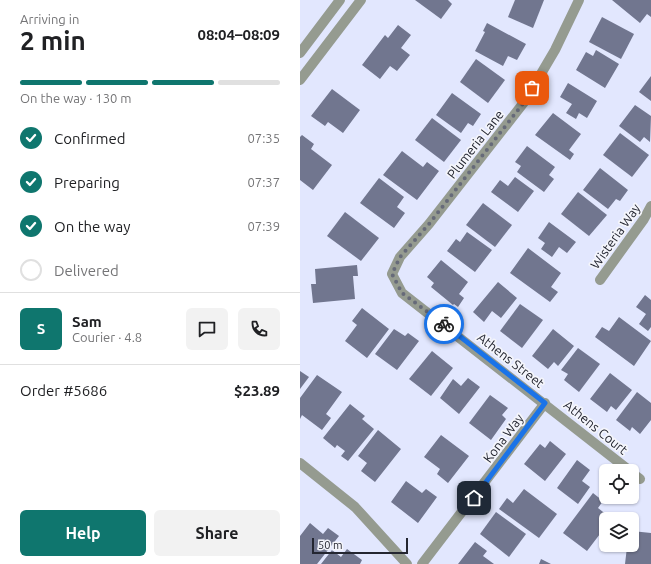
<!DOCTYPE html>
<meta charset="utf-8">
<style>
body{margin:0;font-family:Ubuntu,sans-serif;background:#f2f2f2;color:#202124;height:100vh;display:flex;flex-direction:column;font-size:15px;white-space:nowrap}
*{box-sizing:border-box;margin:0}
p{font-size:13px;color:#757577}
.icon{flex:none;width:22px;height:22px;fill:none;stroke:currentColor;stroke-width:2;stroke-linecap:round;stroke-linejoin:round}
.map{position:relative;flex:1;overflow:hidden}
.drawer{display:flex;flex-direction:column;background:#fff;width:300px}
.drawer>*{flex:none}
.buttons{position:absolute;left:299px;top:464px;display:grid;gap:8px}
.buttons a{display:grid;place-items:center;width:40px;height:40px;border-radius:6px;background:#fff;box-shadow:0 1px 3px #0004;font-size:20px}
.scale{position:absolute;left:12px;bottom:10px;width:96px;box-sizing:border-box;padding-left:4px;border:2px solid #242631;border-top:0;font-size:11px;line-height:14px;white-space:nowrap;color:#242631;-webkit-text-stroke:3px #f4f5fb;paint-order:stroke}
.pin{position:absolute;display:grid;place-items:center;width:34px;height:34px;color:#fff;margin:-17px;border-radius:8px;box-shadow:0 2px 6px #0006}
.courier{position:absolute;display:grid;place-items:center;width:40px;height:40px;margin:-20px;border:3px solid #1a73e8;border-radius:50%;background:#fff;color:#222;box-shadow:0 1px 5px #0007}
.headline em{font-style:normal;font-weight:600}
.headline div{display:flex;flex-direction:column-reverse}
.headline{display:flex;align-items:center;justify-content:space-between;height:68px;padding:0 20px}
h1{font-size:26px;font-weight:600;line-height:30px}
.bar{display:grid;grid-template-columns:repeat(4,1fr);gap:6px 4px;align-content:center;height:48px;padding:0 20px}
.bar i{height:5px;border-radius:3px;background:#e0e0e0}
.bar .selected{background:#0f766e}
.bar p{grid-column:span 4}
.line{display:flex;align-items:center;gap:10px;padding:0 20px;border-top:1px solid #e0e0e0}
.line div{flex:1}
.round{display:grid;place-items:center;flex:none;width:42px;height:42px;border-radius:6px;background:#f2f2f2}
ol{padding:0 20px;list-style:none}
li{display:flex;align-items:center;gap:12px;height:44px}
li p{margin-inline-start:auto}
li .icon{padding:4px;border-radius:50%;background:#0f766e;color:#fff;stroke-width:4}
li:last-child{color:#757577}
li i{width:22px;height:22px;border:2px solid #e0e0e0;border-radius:50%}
.action{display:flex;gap:8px;margin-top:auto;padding:8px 20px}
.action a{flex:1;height:46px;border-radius:6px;background:#0f766e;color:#fff;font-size:16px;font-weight:600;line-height:46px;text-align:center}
.action a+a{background:#f2f2f2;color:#202124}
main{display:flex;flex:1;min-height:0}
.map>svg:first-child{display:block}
</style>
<main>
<section class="drawer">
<div class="headline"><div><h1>2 min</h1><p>Arriving in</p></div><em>08:04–08:09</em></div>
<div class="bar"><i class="selected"></i><i class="selected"></i><i class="selected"></i><i></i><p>On the way · 130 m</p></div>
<ol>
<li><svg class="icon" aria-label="check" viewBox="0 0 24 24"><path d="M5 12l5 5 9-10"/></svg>Confirmed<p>07:35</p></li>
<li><svg class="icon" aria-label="check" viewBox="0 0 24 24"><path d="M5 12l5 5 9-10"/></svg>Preparing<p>07:37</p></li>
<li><svg class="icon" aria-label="check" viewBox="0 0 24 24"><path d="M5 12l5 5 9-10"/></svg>On the way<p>07:39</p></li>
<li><i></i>Delivered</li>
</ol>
<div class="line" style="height:72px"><b class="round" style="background:#0f766e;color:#fff">S</b><div><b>Sam</b><p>Courier · 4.8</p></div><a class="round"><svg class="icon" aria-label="chat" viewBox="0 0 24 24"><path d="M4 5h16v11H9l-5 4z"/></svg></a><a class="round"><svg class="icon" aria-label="phone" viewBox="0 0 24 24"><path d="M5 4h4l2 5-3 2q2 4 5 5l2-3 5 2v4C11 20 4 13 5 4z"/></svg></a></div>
<div class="line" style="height:52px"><div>Order #5686</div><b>$23.89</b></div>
<div class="action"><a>Help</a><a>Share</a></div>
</section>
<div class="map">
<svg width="351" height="564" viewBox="0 0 351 564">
<rect width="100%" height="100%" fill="#e2e7fe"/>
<g fill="#71768f">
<polygon points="115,0 148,0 152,4 141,19"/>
<polygon points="215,0 244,0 233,28 208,17"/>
<polygon points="312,0 351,0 351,17 347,14 340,23"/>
<polygon points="302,17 334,34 321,59 289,42"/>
<polygon points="187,23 226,44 217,60 208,56 203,66 175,51 185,32 183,31"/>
<polygon points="98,25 111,35 101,48 110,55 97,71 90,66 80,79 62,65 85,35 88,38"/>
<polygon points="296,50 319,64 305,88 276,70 286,52 293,56"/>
<polygon points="176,59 205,80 188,103 160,82"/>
<polygon points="351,76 351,101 339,92"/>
<polygon points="268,83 297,101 287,118 279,113 276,119 266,113 272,104 260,97"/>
<polygon points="32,89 60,110 43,133 28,122 25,126 11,116"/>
<polygon points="152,93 181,114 173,126 168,123 161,133 136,115"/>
<polygon points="335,105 351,116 350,142 344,137 340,142 319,126"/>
<polygon points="253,113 281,134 269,150 274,154 270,160 235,135"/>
<polygon points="132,118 161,140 144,162 115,140"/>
<polygon points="320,133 349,155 332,177 303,155"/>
<polygon points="2,135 14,144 11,149 32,165 13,190 0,180 0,137"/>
<polygon points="227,146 255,167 249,175 254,179 244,192 217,172 221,166 215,162"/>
<polygon points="102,151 123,167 127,162 139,171 117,200 83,175"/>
<polygon points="300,168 328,190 320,201 316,199 308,209 283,190"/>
<polygon points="215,177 234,191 218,212 191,192 200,180 208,186"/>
<polygon points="79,178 104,197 97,207 105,213 94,228 60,203"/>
<polygon points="278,192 307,215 289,236 261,214"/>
<polygon points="183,203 212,225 195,247 166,225"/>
<polygon points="45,212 79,238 61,261 27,236"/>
<polygon points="249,222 276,242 267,253 259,247 252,257 241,249 245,243 238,238"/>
<polygon points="167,232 192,250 175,272 147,251 156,239 160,242"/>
<polygon points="228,248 261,273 251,287 258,292 250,302 210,273"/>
<polygon points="141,260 168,282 159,294 164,298 158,307 154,304 153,305 131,287 134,283 127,277"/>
<polygon points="57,265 58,276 53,276 55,299 13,303 11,284 16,284 15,269"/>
<polygon points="198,282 217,298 201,318 192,311 184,322 173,312"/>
<polygon points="345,295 351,300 351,327 348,331 339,324 346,314 336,307"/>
<polygon points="220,304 243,320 222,348 200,331"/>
<polygon points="62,308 89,329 67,358 45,341 57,325 52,321"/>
<polygon points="319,317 351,341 334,366 295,337 302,327 309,331"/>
<polygon points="94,329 105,336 108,333 119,341 97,370 75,354"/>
<polygon points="253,329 274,346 258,366 254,362 248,369 232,356"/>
<polygon points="278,348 300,364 279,392 264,380 268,374 261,370"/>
<polygon points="132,351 153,368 131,396 109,379"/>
<polygon points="0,371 9,377 0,389"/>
<polygon points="310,373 332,390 316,410 311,406 307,412 290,399"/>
<polygon points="17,375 42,392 26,414 31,418 22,430 2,415 0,419 0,398"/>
<polygon points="168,378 180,387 159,414 140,398 153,379 161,386"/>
<polygon points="337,392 351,403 351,420 340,434 332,427 330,431 316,420"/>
<polygon points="190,395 208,408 202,415 206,419 191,440 169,423"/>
<polygon points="50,404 65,416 62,419 74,429 48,461 41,456 45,451 37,445 35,448 23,438"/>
<polygon points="78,430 101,449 75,482 61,471 67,463 58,456"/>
<polygon points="141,435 169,456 148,483 137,474 140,469 124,457"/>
<polygon points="250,441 266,454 245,481 224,464 240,444 245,448"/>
<polygon points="277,460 290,470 282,481 290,487 278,504 257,488"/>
<polygon points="106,481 122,493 126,489 137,497 118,523 91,502"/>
<polygon points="224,489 257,514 239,538 199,509 207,498 213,503"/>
<polygon points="293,493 303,501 298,508 312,519 306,519 306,532 303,530 287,551 263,533"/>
<polygon points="196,512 226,534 209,557 180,534"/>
<polygon points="10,523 23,534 28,528 39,536 17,564 0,564 0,536"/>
<polygon points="332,531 351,533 351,564 325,564 327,547 321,545 332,545"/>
<polygon points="175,542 187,551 183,556 194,564 158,564"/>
<polygon points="47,549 62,560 60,564 21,564 32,550 41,557"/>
<polygon points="241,559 251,564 239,564"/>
</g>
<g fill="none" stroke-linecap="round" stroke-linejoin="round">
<g stroke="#959b90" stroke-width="10">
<polyline points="279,0 255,50 225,101 129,224 100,257 92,274 102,293 330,471"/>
<polyline points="300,280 344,219 351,206"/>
<polyline points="332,473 340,479"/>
<polyline points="122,564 245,403"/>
</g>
<g stroke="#959b90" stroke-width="10">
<polyline points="0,53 40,0"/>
<polyline points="0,80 61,0"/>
<polyline points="0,463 55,507 107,564"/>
</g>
</g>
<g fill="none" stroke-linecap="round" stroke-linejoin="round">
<polyline stroke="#666a79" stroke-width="4" stroke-dasharray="0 7.2" points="144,324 102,293 92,274 100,257 129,224 225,101 232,88"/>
<polyline stroke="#1a73e8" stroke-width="5" points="144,324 245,403 174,498"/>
</g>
<g text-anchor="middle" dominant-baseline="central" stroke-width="3.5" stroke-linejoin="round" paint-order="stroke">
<g font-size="13" fill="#242631" stroke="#f4f5fb">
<text transform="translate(175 144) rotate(-52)">Plumeria Lane</text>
<text transform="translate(315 236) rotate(-55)">Wisteria Way</text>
<text transform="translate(211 360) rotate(38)">Athens Street</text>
<text transform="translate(296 427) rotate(39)">Athens Court</text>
<text transform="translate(203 438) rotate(-53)">Kona Way</text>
</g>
</g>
</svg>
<div class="buttons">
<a><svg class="icon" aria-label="locate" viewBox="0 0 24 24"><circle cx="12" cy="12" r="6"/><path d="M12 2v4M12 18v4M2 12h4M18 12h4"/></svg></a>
<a><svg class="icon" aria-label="layers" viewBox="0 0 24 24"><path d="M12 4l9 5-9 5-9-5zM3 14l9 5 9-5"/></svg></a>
</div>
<div class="scale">50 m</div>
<div class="pin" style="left:232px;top:88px;background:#ea580c"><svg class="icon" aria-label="bag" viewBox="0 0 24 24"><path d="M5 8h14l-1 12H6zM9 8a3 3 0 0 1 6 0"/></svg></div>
<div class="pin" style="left:174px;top:498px;background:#1f2937"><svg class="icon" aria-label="home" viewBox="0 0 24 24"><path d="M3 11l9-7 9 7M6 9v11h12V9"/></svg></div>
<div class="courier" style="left:144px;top:324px"><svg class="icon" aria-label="bike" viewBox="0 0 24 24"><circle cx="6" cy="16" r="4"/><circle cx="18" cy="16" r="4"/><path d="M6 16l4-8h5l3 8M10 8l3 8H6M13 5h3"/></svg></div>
</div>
</main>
